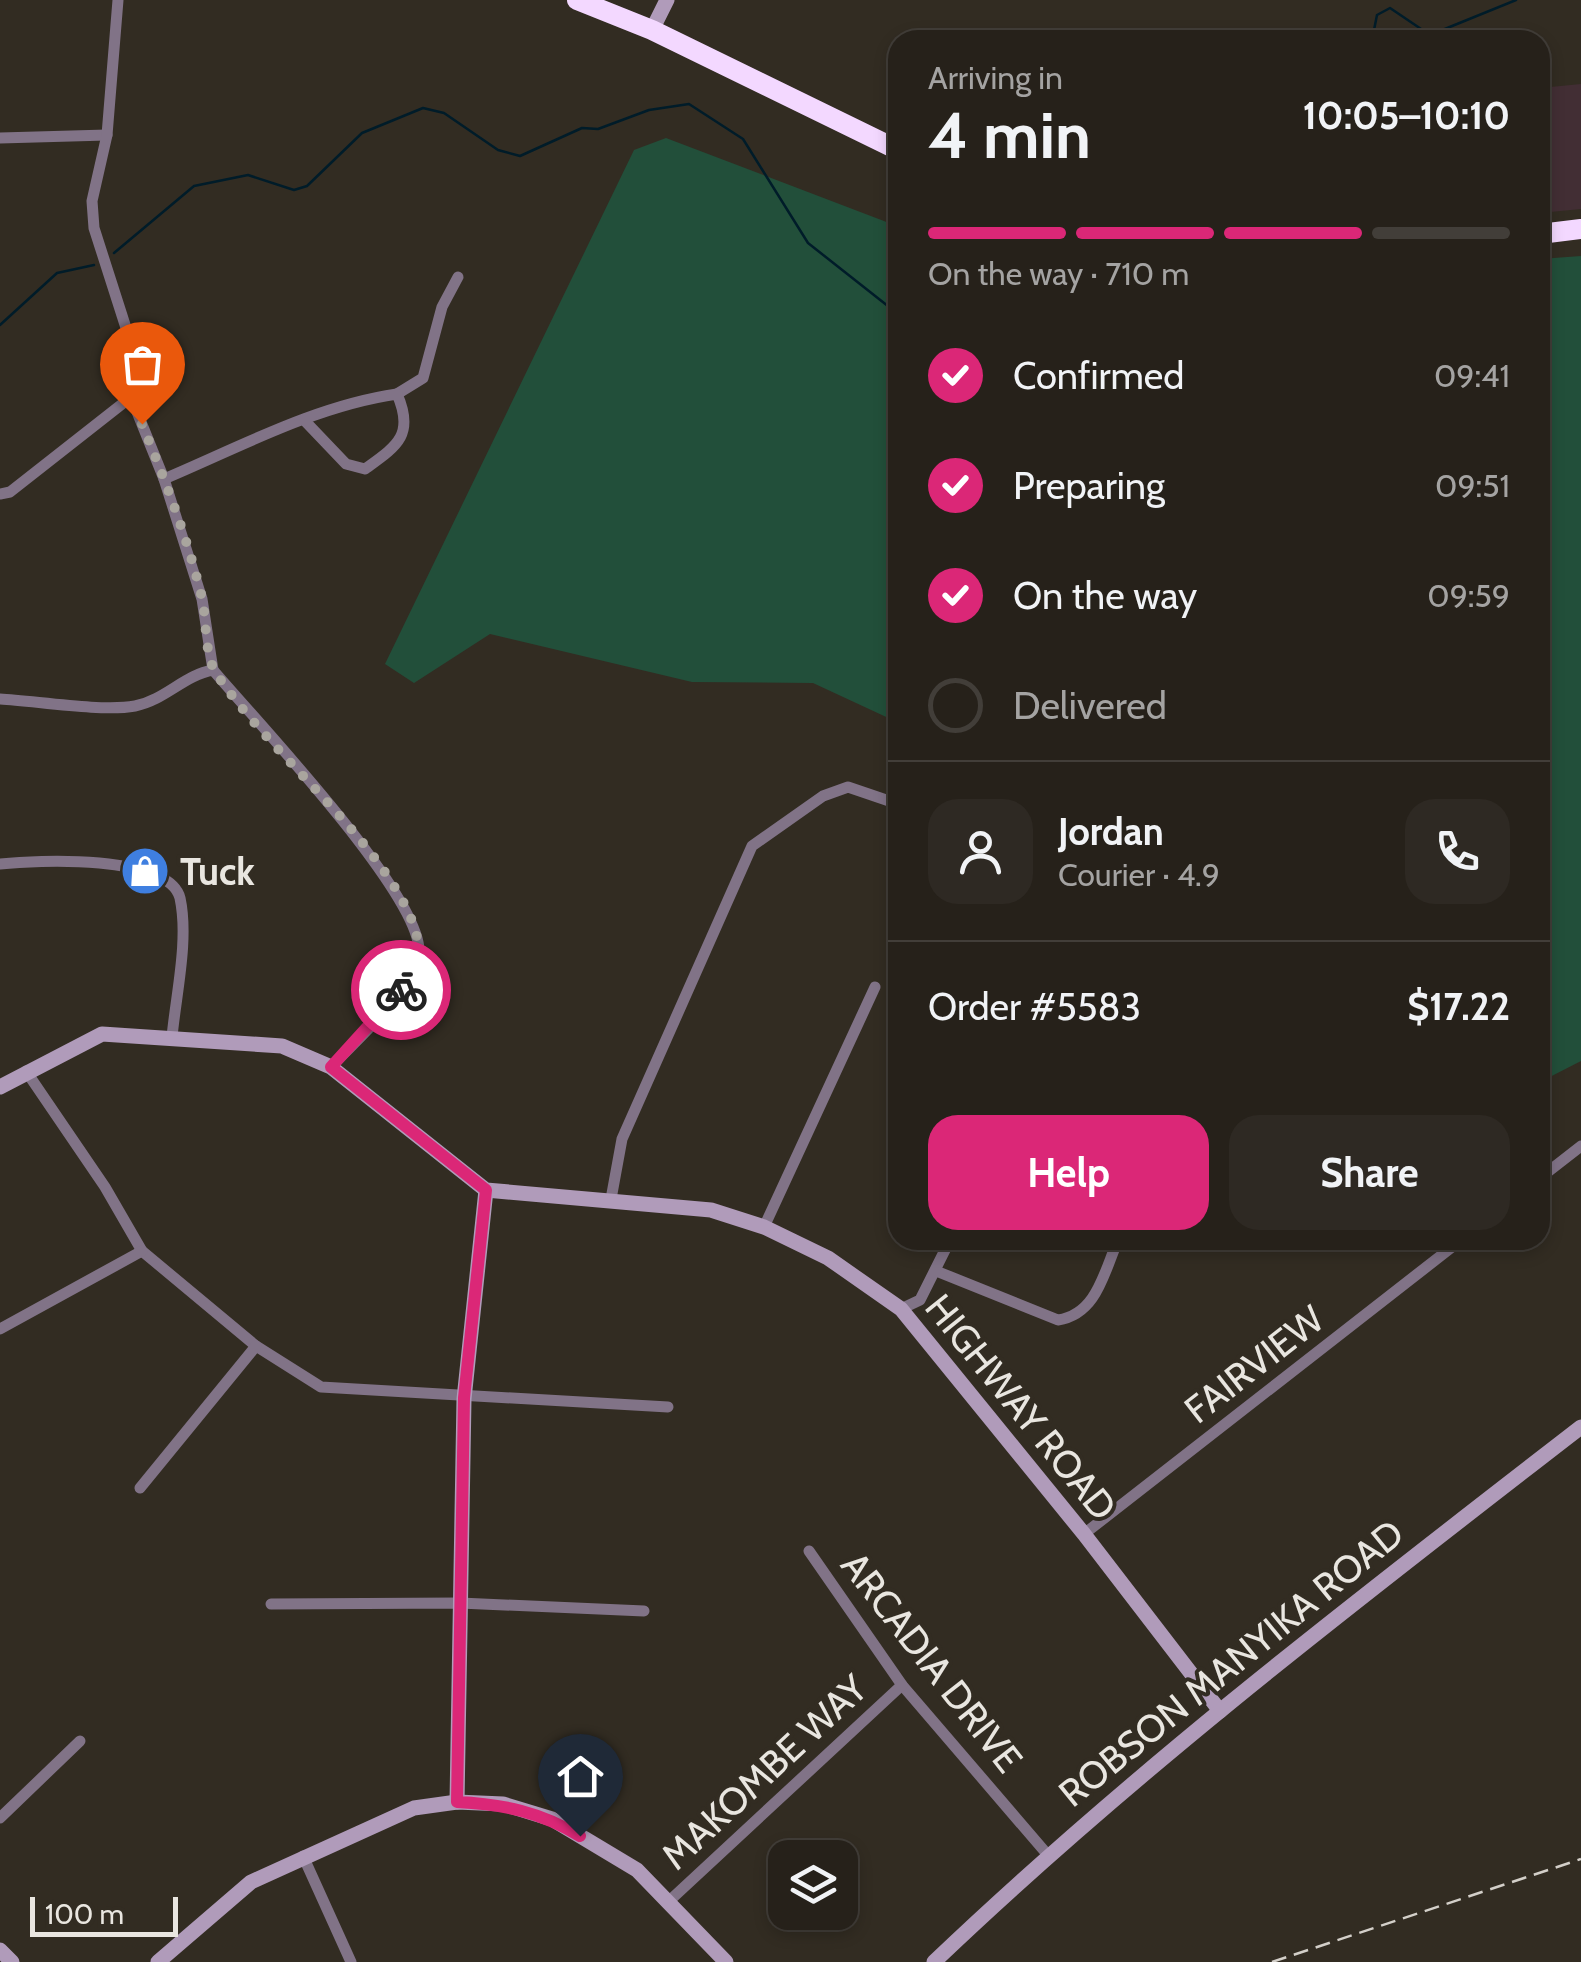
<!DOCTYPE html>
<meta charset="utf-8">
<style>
body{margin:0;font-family:Cabin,sans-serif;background:#2e2923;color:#f1f3f6;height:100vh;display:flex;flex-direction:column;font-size:38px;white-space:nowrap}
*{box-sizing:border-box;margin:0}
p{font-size:32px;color:#a4a3a2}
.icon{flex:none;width:55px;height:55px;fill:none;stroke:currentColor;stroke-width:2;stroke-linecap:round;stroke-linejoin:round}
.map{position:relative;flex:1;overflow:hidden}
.side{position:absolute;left:888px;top:30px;width:662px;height:1220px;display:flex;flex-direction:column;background:#26211a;border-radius:30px;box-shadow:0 5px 15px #0003,0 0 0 2px #423e39}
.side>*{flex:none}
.fabs{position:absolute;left:768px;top:1840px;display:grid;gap:20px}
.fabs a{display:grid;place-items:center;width:90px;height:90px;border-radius:20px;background:#26211a;box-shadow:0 5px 15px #0003,0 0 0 2px #423e39;font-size:50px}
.scale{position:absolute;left:30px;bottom:25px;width:148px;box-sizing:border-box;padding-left:10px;border:5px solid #e9e6e0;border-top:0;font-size:28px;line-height:35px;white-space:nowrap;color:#e9e6e0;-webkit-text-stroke:8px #322c22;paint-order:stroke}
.pin{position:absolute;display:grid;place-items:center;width:85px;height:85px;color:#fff;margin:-102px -42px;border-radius:50% 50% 50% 0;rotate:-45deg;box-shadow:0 0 10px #0007}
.pin .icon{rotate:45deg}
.courier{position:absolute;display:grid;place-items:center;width:100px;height:100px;margin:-50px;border:8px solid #db2777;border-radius:50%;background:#fff;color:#222;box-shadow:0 2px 12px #0007}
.summary em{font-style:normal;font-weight:700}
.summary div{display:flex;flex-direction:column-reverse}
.summary{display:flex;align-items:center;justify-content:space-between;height:170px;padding:0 40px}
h1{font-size:65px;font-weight:700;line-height:75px}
.bar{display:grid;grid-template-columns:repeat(4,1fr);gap:15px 10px;align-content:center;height:120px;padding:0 40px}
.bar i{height:12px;border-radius:8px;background:#423e39}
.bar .active{background:#db2777}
.bar p{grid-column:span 4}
.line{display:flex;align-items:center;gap:25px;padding:0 40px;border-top:2px solid #423e39}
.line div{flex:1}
.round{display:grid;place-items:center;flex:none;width:105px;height:105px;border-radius:30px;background:#2e2923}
ol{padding:0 40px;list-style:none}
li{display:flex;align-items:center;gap:30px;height:110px}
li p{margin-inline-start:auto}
li .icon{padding:10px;border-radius:50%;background:#db2777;color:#fff;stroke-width:4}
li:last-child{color:#a4a3a2}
li i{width:55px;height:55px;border:5px solid #423e39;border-radius:50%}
.action{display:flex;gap:20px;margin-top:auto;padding:20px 40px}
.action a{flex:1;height:115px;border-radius:30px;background:#db2777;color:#fff;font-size:40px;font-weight:700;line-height:115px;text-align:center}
.action a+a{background:#2e2923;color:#f1f3f6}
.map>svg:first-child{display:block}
</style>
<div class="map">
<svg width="1581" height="1962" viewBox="0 0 1581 1962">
<rect width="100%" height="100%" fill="#322c22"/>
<polygon fill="#422e34" points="1581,84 1581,209 1540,213 1540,88"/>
<g fill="#224f3a">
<polygon points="666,138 897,226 897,722 813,683 692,682 490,634 414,683 385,664 634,150"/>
<polygon points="1581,256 1581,1061 1540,1082 1540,259"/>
</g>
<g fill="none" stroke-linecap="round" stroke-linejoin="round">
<g stroke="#001c29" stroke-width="2.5">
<polyline points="1372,40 1377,15 1390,8 1430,35 1516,0"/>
<polyline points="114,253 194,186 248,175 294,190 307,186 362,133 423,108 444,113 498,150 520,156 582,128 598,129 649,110 689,104 743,139 808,243 898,314"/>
<polyline points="0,325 57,273 94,265"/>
</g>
</g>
<rect fill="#5d2f1a" stroke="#5c504b" stroke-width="2.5" x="941" y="32" width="68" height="8"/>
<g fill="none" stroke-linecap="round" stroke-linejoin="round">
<g stroke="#817387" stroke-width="11">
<polyline points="0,138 107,135"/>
<polyline points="397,394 423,378 442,307 458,277"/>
<path d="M164,479C240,447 315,406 397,394C415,435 397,446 365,469L346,464L304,420"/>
<polyline points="0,494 10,492 131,397"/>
<path d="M213,670C255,720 423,896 419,953C417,987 354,1042 331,1067"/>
<path d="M0,699C36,701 102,712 135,706C165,700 184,675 213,670L202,599L164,479L131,397L127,331L94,228L92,201L107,135L118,0"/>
<path d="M0,864C36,860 169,854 180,898C189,940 176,994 172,1037"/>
<polyline points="26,1071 105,1187 142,1251 256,1346 321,1387 668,1407"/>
<polyline points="1540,1178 1581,1146"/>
<polyline points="611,1199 622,1139 752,846 823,796 848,787 898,804"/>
<polyline points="764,1227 875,987"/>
<path d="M936,1271L1058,1320C1097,1314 1104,1272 1118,1240"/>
<polyline points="901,1309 920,1300 950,1240"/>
<polyline points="0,1329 142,1251"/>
<polyline points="140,1488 256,1346"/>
<polyline points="1084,1534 1461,1240"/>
<polyline points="809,1551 902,1685 1047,1854"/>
<polyline points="271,1604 460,1603 644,1611"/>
<polyline points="0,1818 80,1741"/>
<polyline points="303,1856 351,1962"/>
<polyline points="667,1903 902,1685"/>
</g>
<g stroke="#b09bba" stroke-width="15">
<polyline points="652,30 667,0"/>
<polyline points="0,1087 102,1034 282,1046 331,1067 486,1190 711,1210 764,1227 828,1258 901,1309 1084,1534 1220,1711"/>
<polyline points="457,1802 464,1399 486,1190"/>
<polyline points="0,1950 12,1962"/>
<polyline points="158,1962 251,1882 414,1808 457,1802 503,1804 552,1819 637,1870 726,1962"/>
<path d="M934,1962C1136,1769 1360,1598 1581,1427"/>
</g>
<g stroke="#f3d8ff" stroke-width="20">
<polyline points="577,0 652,30 898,150"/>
<polyline points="1540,234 1581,229"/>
</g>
<polyline stroke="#d3cfc9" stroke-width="2.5" stroke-dasharray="15 8" stroke-linecap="butt" points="1272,1962 1581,1859"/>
</g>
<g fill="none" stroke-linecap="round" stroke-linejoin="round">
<path stroke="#a9a59e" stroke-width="10" stroke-dasharray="0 18" d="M142,424C165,480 188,539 202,598C207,620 204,654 216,673C268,753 382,839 414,926C422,950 417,972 401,990"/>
<path stroke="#db2777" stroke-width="12" d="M401,990L331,1067L486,1190L464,1398L457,1802C503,1804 540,1812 580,1836"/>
</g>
<defs>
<g id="shop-disc" transform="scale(2.5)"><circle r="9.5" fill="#3f7fe0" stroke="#322c22"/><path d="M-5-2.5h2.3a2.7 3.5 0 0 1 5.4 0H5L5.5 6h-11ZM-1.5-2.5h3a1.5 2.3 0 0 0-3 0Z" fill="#fff"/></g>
</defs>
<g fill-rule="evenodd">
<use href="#shop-disc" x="145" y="871"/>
</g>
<g text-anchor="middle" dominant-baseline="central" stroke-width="8" stroke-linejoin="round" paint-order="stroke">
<g font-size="38" font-weight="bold" fill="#e9e6e0" stroke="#322c22" text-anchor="start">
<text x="180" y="871">Tuck</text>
</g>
<g font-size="38" fill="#e9e6e0" stroke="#322c22">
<text transform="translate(1254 1364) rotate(-38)">FAIRVIEW</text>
<text transform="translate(1021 1407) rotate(51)">HIGHWAY ROAD</text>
<text transform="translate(932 1662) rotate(52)">ARCADIA DRIVE</text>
<text transform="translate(1231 1663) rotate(-39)">ROBSON MANYIKA ROAD</text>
<text transform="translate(764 1772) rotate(-43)">MAKOMBE WAY</text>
</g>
</g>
</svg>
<div class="fabs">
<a><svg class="icon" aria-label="layers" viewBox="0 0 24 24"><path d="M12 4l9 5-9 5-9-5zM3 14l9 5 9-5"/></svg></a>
</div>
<div class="scale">100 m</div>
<div class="pin" style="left:142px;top:424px;background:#ea580c"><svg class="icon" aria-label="bag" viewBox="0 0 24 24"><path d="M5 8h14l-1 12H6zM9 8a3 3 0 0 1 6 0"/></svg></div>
<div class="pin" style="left:580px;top:1836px;background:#1f2937"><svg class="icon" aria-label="home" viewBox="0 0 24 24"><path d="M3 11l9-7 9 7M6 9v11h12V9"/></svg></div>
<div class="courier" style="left:401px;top:990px"><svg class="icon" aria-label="bike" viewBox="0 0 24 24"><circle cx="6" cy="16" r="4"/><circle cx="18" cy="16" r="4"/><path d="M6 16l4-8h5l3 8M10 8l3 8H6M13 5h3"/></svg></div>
<section class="side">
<div class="summary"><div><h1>4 min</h1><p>Arriving in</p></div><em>10:05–10:10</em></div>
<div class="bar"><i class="active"></i><i class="active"></i><i class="active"></i><i></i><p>On the way · 710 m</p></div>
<ol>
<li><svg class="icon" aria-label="check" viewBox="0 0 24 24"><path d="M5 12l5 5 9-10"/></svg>Confirmed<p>09:41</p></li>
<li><svg class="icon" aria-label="check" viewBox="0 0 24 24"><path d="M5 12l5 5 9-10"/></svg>Preparing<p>09:51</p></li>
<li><svg class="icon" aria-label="check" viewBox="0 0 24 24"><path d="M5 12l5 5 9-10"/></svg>On the way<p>09:59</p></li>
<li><i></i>Delivered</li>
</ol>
<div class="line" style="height:180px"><a class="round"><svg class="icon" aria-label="person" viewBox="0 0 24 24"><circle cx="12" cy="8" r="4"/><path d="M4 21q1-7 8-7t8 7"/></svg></a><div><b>Jordan</b><p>Courier · 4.9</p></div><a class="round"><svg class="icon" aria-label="phone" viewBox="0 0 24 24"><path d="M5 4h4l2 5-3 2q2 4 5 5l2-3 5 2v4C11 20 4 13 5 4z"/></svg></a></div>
<div class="line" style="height:130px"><div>Order #5583</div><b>$17.22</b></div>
<div class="action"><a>Help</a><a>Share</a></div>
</section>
</div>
